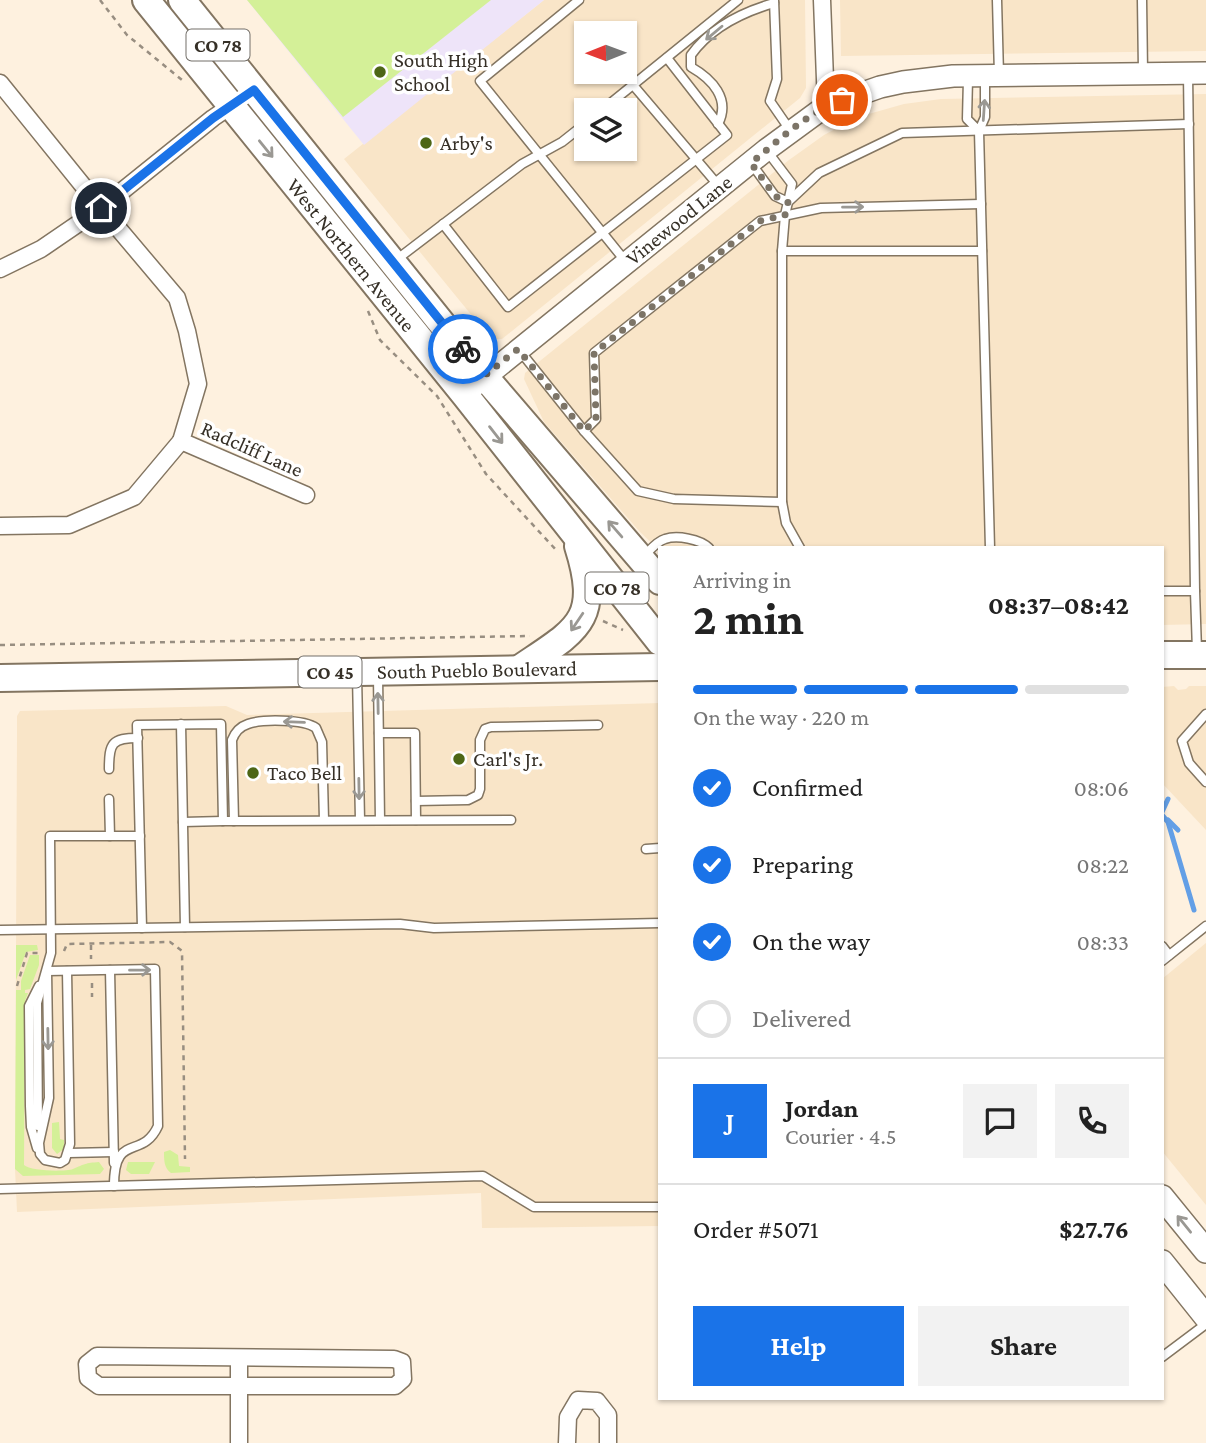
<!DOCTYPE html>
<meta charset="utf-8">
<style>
body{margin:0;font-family:"Crimson Pro",serif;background:#f2f2f2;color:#222;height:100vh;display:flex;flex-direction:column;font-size:26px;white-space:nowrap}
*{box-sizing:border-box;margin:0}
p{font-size:23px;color:#767676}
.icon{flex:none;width:38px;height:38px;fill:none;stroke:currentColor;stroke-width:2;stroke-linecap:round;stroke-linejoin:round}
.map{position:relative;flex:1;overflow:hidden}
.details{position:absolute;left:658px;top:546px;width:506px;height:854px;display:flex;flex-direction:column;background:#fff;border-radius:0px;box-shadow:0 2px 5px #0004}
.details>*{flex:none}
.needle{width:46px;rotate:269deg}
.fabs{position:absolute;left:574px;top:21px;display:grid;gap:14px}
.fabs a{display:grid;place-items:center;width:63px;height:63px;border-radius:0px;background:#fff;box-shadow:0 2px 5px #0004;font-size:35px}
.pin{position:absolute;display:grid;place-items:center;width:60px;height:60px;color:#fff;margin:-30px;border:4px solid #fff;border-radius:50%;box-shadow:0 2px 7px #0007}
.courier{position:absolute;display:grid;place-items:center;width:70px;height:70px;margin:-35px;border:5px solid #1a73e8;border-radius:50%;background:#fff;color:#222;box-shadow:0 2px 9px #0007}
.summary em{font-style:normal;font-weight:700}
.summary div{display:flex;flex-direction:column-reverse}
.summary{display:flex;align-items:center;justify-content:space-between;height:119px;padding:0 35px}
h1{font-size:46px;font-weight:700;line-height:52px}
.bar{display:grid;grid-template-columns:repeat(4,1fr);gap:10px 7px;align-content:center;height:84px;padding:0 35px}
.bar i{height:9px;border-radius:5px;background:#e0e0e0}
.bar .selected{background:#1a73e8}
.bar p{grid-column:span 4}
.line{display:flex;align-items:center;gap:18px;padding:0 35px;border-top:2px solid #e0e0e0}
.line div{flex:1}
.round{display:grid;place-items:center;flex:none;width:74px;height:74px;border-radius:0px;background:#f2f2f2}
ol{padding:0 35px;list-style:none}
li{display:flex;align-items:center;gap:21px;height:77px}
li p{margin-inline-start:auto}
li .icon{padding:7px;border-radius:50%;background:#1a73e8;color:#fff;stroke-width:4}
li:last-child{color:#767676}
li i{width:38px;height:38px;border:4px solid #e0e0e0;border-radius:50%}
.primary-button{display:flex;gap:14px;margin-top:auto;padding:14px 35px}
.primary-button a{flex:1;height:80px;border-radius:0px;background:#1a73e8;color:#fff;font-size:28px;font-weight:700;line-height:80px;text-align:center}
.primary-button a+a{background:#f2f2f2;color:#222}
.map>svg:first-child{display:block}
</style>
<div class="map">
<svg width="1206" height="1443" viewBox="0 0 1206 1443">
<rect width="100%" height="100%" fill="#fef1df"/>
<g fill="#f9e5c8" fill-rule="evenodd">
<path d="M544,0H805L806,88L800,98L502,339H491L344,159ZM586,33H625V72H586ZM586,110H625V149H586Z"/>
<polygon points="840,0 1206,0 1206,51 841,56"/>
<polygon points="1206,94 1206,624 1162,625 1162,548 660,548 660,551 640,532 544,422 524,379 525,373 789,160 824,135 858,117 904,104 941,99"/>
<polygon points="1174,686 1178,690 1186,689 1189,686 1206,686 1206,830 1162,783 1162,687"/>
<polygon points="660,703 660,1226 482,1228 481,1193 17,1212 15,1169 17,734 17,716 20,711 226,706 247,715"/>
<polygon points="1206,943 1206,1205 1162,1151 1162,979"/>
</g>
<polygon fill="#eee4f9" points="247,0 544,0 364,145"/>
<g fill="#d4f098">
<polygon points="247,0 491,0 343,117"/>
<polygon points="16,945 37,945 38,950 26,952 16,980"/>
<path d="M30,955H39V965L30,989L25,990V993H28L25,1001L24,1165C30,1171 64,1172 73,1169C85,1164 85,1163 99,1162L104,1169L100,1174L23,1176L15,1169L16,990H21V981Z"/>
<polygon points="59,1122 60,1139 64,1140 64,1149 57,1154 52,1148 52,1123"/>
<path d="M170,1150L178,1155L179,1166L190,1167V1172L171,1173C164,1168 164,1160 164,1152Z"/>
<polygon points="128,1162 155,1162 149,1174 131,1174 126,1170"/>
</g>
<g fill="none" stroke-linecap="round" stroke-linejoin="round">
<g stroke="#639fe6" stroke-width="5">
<polyline points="1162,812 1168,799"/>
<polyline points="1162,815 1168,822 1194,910"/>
<polyline points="1168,820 1178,830"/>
</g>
<g stroke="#837561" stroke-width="11">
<g id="service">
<polyline points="579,0 480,81 626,262"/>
<polyline points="774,0 777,79 770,101 790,130"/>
<polyline points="997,0 999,75"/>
<polyline points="1142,0 1143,71"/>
<polyline points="968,79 967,119 979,131 985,117 985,77"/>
<polyline points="633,85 718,185"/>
<polyline points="602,110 738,0"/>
<path d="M718,124C731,99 712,79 691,67V55C711,27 743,12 774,3"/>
<polyline points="979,131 990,548"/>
<polyline points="751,163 775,196 788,202 792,184 767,151"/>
<polyline points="443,224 508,307 727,135 667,58"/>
<polyline points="782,251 982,251"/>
<polyline points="396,260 522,164 562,142 586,123"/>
<polyline points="520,351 584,431"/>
<polyline points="782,502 674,499 638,491 584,431 596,419 594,353 760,221 821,208 981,204"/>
<polyline points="800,548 786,523 782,502 782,251 785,215 788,202 819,173 902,133 1189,124"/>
<path d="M643,557C649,551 657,541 665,539C677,535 700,539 709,548"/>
<polyline points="1162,591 1195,591 1188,74"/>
<polyline points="1195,591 1197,651"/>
<polyline points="357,675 360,820"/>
<polyline points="378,676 380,820"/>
<polyline points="1206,714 1182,741 1189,763 1206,782"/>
<polyline points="181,724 185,927"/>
<polyline points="379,733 415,733 416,820"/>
<path d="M109,769C109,743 112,738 138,738"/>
<polyline points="109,799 110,836"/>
<polyline points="416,801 468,800 478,795 480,789 480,740 485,729 491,727 598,725"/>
<path d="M234,821L232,740C235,732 239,727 248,724C262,719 304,719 316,728L322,742L324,820"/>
<polyline points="183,822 223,821"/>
<polyline points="646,849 660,848"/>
<polyline points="142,928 137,725 221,724 223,821 511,820"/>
<polyline points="0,930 400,924 434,928 660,923"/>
<polyline points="1162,946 1169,955"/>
<polyline points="1162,961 1206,926"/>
<polyline points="110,970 114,1163"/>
<polyline points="47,971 49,1098 39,1143 40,1154 45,1160 60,1163 65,1160 70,1144 67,971"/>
<path d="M47,971L155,969L158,1126C142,1161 114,1131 114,1186"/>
<polyline points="38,1126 37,1003 51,953 50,836 140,836"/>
<polyline points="37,1148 31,1127 30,1106 29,1006 39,986"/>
<polyline points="69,1153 114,1152"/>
<polyline points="0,1189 483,1176 534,1207 660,1207"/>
<polyline points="1162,1357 1206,1324"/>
</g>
</g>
<g stroke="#837561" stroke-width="19">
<g id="minor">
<polyline points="822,0 826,106"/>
<polyline points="0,83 101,208 177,298 187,331 198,384 181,441 306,495"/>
<polyline points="0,269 41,249 101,208 213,118 254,90"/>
<polyline points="0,526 69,525 134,497 181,441"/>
<polygon points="97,1356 394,1359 402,1362 403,1379 395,1386 99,1386 88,1378 87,1364"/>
<polyline points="239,1443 239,1358"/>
<polyline points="567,1443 568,1417 578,1400 597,1401 608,1415 608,1443"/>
</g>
</g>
<g stroke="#837561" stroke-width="24">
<polyline id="tertiary" points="474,386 766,150 826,106 880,87 903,82 953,76 1206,73"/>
</g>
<g stroke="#837561" stroke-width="26">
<g id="secondary">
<polyline points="1162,1197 1206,1251"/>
<polyline points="1162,1262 1206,1317"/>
</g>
</g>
<g stroke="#837561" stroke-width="30">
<g id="primary">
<polyline points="146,0 465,395 660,642"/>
<polyline points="182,0 484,376 660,581"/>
<polyline points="1162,655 1206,655"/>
<path d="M519,669C576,630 602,622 578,546"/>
<polyline points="0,678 660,667"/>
</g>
</g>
<g stroke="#988e81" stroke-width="2.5" stroke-dasharray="5 5" stroke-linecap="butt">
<polyline points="100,0 127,35 182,80"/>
<polyline points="368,311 380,340 437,396 486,474 557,551"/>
<polyline points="603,621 623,630"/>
<polyline points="0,645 530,636"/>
<polyline points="91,945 91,959"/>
<polyline points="64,951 67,944 170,942 182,951 185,1159"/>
<polyline points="92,983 92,997"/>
<polyline points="17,986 27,953 39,953"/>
</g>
<use href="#service" stroke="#fff" stroke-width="8"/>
<use href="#minor" stroke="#fff" stroke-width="16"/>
<use href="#tertiary" stroke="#fff" stroke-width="21"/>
<use href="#secondary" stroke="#fff" stroke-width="23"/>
<use href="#primary" stroke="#fff" stroke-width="26"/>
</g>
<defs><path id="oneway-shaft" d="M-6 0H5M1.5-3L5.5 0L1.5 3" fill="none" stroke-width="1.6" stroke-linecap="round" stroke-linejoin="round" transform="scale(1.75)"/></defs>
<g stroke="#9a9893">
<use href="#oneway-shaft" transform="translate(714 33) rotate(140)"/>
<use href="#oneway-shaft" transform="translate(984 110) rotate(-86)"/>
<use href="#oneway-shaft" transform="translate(266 149) rotate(51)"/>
<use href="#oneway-shaft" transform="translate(853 207) rotate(-1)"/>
<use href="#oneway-shaft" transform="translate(496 435) rotate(52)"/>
<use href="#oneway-shaft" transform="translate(615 529) rotate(-131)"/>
<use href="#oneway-shaft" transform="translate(577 622) rotate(124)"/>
<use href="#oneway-shaft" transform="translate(378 703) rotate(-91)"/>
<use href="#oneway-shaft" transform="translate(294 722) rotate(-178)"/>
<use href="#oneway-shaft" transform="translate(359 789) rotate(89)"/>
<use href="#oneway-shaft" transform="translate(140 970) rotate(-1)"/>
<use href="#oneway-shaft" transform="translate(48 1039) rotate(89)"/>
<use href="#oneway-shaft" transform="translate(1184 1224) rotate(-129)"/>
</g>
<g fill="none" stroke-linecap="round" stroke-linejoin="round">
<path stroke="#7c7467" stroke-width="7" stroke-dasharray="0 12.6" d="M463,349L484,376L518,349L584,431L596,419L594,353L760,221L785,215L788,202L775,196L751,163C779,140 807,113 842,100"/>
<polyline stroke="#1a73e8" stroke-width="9" points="101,208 213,118 254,90 463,349"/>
</g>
<g fill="#4d6616" stroke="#fff" stroke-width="2.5">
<circle cx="380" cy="72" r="7"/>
<circle cx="426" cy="143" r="7"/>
<circle cx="459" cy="759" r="7"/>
<circle cx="253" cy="773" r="7"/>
</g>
<g text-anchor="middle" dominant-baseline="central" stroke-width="7" stroke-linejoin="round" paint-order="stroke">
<g fill="#fff" stroke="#726e68" stroke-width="2">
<rect x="186.5" y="29.5" width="63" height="31" rx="5"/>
<rect x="585.5" y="572.5" width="63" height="31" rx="5"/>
<rect x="298.5" y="656.5" width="63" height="31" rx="5"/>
</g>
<g font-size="19" font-weight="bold" fill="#363027">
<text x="218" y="45">CO 78</text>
<text x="617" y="588">CO 78</text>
<text x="330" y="672">CO 45</text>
</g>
<g font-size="21" fill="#363027" stroke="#fff" text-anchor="start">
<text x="394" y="60">South High<tspan x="394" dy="24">School</tspan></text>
<text x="440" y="143">Arby's</text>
<text x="473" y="759">Carl's Jr.</text>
<text x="267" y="773">Taco Bell</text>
</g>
<g font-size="21" fill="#363027" stroke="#fff">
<text transform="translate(679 220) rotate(-39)">Vinewood Lane</text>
<text transform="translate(351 255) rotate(51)">West Northern Avenue</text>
<text transform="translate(252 449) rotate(24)">Radcliff Lane</text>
<text transform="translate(477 670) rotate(-1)">South Pueblo Boulevard</text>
</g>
</g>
</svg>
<div class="fabs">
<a><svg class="needle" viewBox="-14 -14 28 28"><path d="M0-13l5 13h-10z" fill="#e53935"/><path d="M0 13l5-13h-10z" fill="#767676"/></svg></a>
<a><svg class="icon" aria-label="layers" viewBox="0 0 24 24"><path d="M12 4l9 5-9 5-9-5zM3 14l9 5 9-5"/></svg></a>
</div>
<div class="pin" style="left:842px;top:100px;background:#ea580c"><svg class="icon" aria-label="bag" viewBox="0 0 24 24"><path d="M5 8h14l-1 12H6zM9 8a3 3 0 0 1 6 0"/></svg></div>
<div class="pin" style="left:101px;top:208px;background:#1f2937"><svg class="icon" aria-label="home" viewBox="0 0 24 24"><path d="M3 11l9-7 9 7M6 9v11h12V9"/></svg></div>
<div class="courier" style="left:463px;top:349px"><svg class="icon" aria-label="bike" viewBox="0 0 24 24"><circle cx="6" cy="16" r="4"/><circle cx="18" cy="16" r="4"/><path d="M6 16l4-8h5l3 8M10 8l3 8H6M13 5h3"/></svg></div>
<section class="details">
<div class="summary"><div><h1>2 min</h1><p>Arriving in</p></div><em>08:37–08:42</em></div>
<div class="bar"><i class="selected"></i><i class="selected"></i><i class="selected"></i><i></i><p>On the way · 220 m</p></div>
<ol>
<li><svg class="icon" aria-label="check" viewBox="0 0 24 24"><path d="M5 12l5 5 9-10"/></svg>Confirmed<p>08:06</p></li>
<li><svg class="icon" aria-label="check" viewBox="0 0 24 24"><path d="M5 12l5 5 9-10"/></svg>Preparing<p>08:22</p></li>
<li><svg class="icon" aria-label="check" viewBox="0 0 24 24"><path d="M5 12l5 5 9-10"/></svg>On the way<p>08:33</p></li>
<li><i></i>Delivered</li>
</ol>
<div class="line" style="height:126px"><b class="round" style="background:#1a73e8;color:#fff">J</b><div><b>Jordan</b><p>Courier · 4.5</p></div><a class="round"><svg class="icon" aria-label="chat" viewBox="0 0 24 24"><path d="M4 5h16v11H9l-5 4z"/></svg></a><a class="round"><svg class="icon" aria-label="phone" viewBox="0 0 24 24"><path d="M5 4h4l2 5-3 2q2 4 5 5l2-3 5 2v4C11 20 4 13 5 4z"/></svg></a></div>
<div class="line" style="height:91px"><div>Order #5071</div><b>$27.76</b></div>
<div class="primary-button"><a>Help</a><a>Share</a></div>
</section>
</div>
